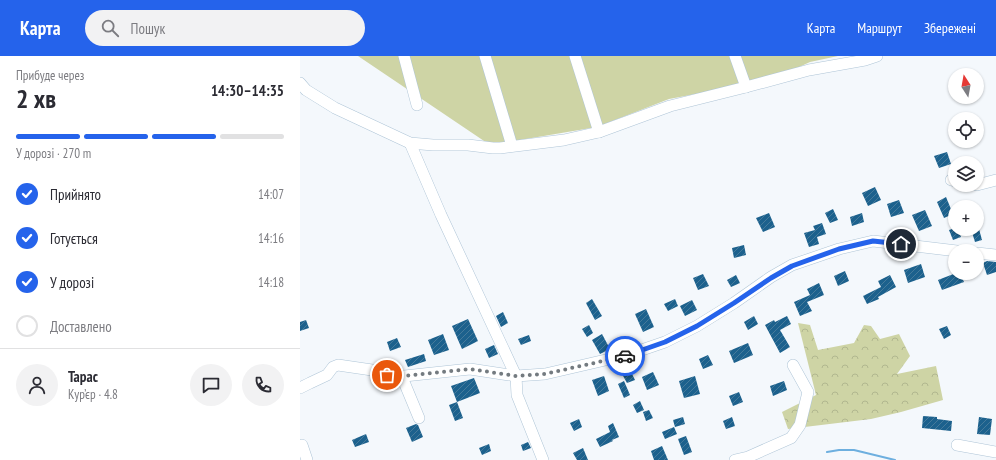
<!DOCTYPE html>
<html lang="uk">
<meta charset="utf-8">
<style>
body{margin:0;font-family:"PT Sans Narrow",sans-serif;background:#f2f2f3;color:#2b2b33;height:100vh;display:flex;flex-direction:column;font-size:15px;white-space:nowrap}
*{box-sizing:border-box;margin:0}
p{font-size:13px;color:#7c7c81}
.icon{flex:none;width:22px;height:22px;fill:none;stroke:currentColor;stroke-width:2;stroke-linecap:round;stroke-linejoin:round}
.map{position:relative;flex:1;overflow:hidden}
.side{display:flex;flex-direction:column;background:#fff;width:300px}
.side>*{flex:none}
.needle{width:26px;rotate:349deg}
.fabs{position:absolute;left:648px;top:12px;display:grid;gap:8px}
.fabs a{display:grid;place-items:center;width:36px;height:36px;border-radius:50%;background:#fff;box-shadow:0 1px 3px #0004;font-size:20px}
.pin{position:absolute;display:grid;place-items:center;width:34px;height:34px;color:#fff;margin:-17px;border:2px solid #fff;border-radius:50%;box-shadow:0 1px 4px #0007}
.courier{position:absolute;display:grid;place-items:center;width:40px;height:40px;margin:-20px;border:3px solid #2563eb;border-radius:50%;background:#fff;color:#222;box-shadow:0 1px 5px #0007}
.overview em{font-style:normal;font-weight:700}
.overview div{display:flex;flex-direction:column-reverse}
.overview{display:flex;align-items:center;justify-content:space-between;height:68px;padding:0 16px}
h1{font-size:26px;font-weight:700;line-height:30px}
.bar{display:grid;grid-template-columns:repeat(4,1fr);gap:6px 4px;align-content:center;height:48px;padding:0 16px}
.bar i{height:5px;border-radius:3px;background:#e1e1e2}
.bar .active{background:#2563eb}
.bar p{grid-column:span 4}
.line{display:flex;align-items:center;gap:10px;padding:0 16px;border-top:1px solid #e1e1e2}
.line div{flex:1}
.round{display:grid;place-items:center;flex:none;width:42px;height:42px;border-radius:21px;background:#f2f2f3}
ol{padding:0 16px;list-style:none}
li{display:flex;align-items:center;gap:12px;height:44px}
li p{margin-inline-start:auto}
li .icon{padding:4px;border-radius:50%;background:#2563eb;color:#fff;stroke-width:4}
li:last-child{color:#7c7c81}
li i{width:22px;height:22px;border:2px solid #e1e1e2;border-radius:50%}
header{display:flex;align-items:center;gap:24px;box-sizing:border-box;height:56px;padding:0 20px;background:#2563eb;color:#fff}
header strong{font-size:19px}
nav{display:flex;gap:22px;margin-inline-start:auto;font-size:14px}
.search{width:280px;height:36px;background:#f2f2f3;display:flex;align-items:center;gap:10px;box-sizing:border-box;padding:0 14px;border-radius:22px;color:#7c7c81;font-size:15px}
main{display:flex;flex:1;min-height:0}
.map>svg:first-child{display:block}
</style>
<header>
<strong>Карта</strong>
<div class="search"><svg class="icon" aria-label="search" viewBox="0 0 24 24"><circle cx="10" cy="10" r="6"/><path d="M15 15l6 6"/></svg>Пошук</div>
<nav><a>Карта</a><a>Маршрут</a><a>Збережені</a></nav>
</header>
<main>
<section class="side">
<div class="overview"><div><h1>2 хв</h1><p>Прибуде через</p></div><em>14:30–14:35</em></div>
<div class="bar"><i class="active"></i><i class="active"></i><i class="active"></i><i></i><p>У дорозі · 270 m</p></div>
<ol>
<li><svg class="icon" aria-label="check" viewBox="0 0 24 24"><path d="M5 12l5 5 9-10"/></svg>Прийнято<p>14:07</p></li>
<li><svg class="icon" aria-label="check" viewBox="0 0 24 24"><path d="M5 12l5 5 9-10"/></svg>Готується<p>14:16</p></li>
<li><svg class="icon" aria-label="check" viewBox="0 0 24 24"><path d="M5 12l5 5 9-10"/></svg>У дорозі<p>14:18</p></li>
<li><i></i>Доставлено</li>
</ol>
<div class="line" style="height:72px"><a class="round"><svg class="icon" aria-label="person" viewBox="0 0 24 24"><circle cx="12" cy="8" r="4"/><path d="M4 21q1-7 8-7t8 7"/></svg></a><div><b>Тарас</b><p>Кур’єр · 4.8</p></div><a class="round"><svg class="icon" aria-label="chat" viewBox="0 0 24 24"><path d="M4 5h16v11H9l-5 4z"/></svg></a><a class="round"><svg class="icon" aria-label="phone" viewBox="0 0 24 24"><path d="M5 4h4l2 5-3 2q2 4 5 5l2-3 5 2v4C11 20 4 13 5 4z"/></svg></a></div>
</section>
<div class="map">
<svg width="696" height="404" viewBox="0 0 696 404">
<defs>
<pattern id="forest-crowns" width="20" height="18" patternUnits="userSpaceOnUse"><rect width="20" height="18" fill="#ced4a5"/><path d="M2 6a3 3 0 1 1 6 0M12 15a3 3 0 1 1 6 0" fill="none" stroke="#b1b78f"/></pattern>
<pattern id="building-hatch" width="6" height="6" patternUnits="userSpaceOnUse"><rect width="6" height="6" fill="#1c618d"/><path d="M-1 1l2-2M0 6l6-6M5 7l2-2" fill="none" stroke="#457a9b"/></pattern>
</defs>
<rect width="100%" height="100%" fill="#f4f8fc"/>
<polygon fill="url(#forest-crowns)" points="498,267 510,269 518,294 554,287 564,269 571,270 580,283 599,278 610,300 597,318 636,310 643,344 601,356 571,363 488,373 482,356 516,339"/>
<polygon fill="#ced4a5" points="58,0 538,0 510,6 471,24 369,43 297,71 190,89"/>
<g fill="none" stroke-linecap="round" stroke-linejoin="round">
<polyline stroke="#6dafdf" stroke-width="2" points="527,396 539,394 554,394 595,404"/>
</g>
<g fill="url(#building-hatch)">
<polygon points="647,96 651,108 639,112 634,100"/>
<polygon points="575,131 581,144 568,150 562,137"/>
<polygon points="646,141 653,158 644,162 637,146"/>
<polygon points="599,144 604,157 591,161 587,148"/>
<polygon points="533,153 538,164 530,167 525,157"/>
<polygon points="625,154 632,170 619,175 612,159"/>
<polygon points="469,157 475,171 463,176 456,162"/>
<polygon points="562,157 564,166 552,170 550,161"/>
<polygon points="522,167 526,178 517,181 519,188 509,191 504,177 515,174 513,170"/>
<polygon points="652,173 658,173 661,181 653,184 649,174"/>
<polygon points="671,173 679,173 682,184 675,186"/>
<polygon points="444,189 446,199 434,202 432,192"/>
<polygon points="687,205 696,206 696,216 687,219 683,207"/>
<polygon points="621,208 625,221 608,227 604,214"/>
<polygon points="545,215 549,225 538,230 534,220"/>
<polygon points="656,217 660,217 664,226 642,234 638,224"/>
<polygon points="403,218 409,230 398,234 393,222"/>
<polygon points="436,219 440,227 431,231 427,224"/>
<polygon points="590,219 596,231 578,241 579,243 567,248 563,240 581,231 578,225"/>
<polygon points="519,227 524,239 507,246 512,255 500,260 494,246 510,239 507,233"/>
<polygon points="292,243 302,260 295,264 286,247"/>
<polygon points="375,243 378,250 368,255 364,248"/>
<polygon points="392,244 397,254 385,260 380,250"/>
<polygon points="346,253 354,271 343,276 335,258"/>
<polygon points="203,256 208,267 201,271 196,260"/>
<polygon points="454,260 458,268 448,274 444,266"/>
<polygon points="487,260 491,268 480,274 490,291 480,297 465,269 474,264 475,266"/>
<polygon points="168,263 178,285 162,293 152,270"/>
<polygon points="6,264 9,272 0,275 0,266"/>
<polygon points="289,269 293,277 287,281 282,273"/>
<polygon points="647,270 651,279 644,283 639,273"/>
<polygon points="143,278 149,294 134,299 128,284"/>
<polygon points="302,278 310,293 300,298 292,284"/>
<polygon points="229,279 231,285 221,289 218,283"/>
<polygon points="97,282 101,291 90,295 87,286"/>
<polygon points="448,287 453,299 434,307 429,295"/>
<polygon points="194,289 198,298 189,302 185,293"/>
<polygon points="124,298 126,305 108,311 105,304"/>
<polygon points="408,299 413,309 403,313 399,303"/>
<polygon points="330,314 335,324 327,327 322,318"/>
<polygon points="353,316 359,329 347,334 342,321"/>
<polygon points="304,320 309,335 298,340 292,324"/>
<polygon points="395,320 400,338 384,342 379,325"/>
<polygon points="174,322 180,337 157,346 151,330"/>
<polygon points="324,325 330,339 324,342 318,328"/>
<polygon points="484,325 487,334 473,340 470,330"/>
<polygon points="439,336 443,346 433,350 429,340"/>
<polygon points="340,345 344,354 337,357 333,349"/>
<polygon points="157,346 163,362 155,365 149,349"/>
<polygon points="349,354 353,362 346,365 343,356"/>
<polygon points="623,360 637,361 637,363 652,365 651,375 622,372"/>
<polygon points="383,361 385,368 375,371 373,364"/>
<polygon points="432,361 435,370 426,373 423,365"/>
<polygon points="679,361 692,363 690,379 677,378"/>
<polygon points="279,363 282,371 274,375 270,367"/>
<polygon points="313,367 319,381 312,384 313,385 300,391 296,383 310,376 308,370"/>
<polygon points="116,368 118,369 123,381 112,386 106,372"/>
<polygon points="374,371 377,378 365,383 362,376"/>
<polygon points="66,378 69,386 55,391 52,384"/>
<polygon points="386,380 392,396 384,399 378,383"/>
<polygon points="228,386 231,392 223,395 221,389"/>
<polygon points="189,388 191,395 182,399 179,392"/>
<polygon points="362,390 368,404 354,404 351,395"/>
<polygon points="283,392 288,404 277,404 273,397"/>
</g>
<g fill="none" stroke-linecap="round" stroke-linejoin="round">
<g stroke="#afc5d7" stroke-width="12">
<g id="minor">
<polyline points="104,0 117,49"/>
<polyline points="185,0 212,90"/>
<polyline points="275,0 299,76"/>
<polyline points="435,0 446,31"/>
<polyline points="0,27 6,34 35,52 110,87 133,89 168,89 193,92 200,92 264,84 299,76 370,50 446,31 509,14 565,4 577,0"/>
<polyline points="110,87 141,159 216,320 217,339 243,404"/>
<polyline points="651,124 655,125"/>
<polyline points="677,129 696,124"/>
<polyline points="677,197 696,199"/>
<polyline points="102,321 119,362"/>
<polyline points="0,332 10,327 27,319 33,311 38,309 72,314 78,317 95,321 170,313 216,320 245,318 327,299 365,286 397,270 434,247 471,221 492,209 539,193 573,185 657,195"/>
<polyline points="2,389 7,404"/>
<polyline points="657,389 696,396"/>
<polyline points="435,404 448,401 491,382 500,369 508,336 493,309"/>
</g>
</g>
<use href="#minor" stroke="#fff" stroke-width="11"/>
</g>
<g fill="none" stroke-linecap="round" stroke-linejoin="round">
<polyline stroke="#747b80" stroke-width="4" stroke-dasharray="0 7.2" points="87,319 95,321 170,313 216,320 245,318 325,300"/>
<polyline stroke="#2563eb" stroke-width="5" points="325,300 365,286 397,270 434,247 471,222 492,210 539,193 573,185 601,188"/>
</g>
</svg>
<div class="fabs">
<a><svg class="needle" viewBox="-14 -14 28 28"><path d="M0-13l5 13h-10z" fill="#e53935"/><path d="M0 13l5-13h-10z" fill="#7c7c81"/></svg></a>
<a><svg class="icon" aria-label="locate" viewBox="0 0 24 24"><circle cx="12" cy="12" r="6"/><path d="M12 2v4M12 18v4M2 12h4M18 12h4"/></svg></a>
<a><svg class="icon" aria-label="layers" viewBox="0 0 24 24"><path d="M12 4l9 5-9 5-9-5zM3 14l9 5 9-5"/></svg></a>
<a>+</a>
<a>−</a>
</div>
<div class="pin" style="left:87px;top:319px;background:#ea580c"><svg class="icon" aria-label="bag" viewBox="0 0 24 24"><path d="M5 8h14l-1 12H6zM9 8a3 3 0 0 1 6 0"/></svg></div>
<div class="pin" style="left:601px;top:188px;background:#1f2937"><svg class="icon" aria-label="home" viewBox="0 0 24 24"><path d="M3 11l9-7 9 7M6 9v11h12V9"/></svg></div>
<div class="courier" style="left:325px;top:300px"><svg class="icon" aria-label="car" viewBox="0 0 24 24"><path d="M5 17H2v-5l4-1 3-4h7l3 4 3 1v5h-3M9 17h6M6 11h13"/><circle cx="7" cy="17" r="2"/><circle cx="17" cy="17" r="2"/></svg></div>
</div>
</main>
